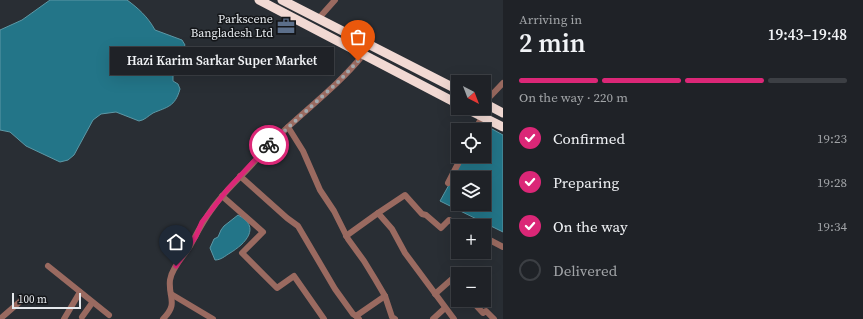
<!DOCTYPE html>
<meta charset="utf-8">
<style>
body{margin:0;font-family:"Source Serif 4",serif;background:#272a2f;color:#f1f3f6;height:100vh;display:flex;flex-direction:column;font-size:15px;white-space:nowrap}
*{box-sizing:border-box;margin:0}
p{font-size:13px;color:#a1a4a7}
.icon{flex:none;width:22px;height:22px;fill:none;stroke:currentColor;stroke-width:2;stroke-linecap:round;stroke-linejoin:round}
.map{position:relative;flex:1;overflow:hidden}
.drawer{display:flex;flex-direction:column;background:#1f2227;width:360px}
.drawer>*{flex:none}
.needle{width:26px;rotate:138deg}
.fabs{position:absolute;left:451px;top:75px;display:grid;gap:8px}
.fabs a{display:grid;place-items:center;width:40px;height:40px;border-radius:0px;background:#1f2227;box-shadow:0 4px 16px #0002,0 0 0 1px #3c3f44;font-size:20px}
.scale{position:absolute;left:12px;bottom:10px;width:69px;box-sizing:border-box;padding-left:4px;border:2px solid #e5e9ed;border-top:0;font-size:11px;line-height:14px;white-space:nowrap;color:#e5e9ed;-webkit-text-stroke:3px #141619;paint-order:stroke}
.pin{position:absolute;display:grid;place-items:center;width:34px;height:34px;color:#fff;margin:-41px -17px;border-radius:50% 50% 50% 0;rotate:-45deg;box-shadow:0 0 4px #0007}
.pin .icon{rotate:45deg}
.courier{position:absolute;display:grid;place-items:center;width:40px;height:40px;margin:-20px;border:3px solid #db2777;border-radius:50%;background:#fff;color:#222;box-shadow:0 1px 5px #0007}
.bubble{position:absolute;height:28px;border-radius:0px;background:#1f2227;box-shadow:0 4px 16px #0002,0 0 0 1px #3c3f44;font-size:13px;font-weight:600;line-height:28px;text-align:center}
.overview em{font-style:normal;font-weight:600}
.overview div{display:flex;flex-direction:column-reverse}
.overview{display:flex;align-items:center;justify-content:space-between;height:68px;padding:0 16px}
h1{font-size:26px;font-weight:600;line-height:30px}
.bar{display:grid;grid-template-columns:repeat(4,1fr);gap:6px 4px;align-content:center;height:48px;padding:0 16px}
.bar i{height:5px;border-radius:3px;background:#3c3f44}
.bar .active{background:#db2777}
.bar p{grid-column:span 4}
ol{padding:0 16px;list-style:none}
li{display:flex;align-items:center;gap:12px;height:44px}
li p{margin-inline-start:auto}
li .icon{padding:4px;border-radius:50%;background:#db2777;color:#fff;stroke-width:4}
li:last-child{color:#a1a4a7}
li i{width:22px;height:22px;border:2px solid #3c3f44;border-radius:50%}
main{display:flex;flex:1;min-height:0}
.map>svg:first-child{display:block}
</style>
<main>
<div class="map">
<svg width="503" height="319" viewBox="0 0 503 319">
<rect width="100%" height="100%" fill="#292e34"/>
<g fill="#237588" stroke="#5d98a6" fill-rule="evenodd">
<path d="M50,0H127C138,8 148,17 155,30L182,40L185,45L173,69V81L178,84L180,89C175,107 167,107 153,113C148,116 145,120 139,121L116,112L101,114L93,120L74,155L68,160L60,162L26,146L10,132L0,130V30L22,20Z"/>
<path d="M483,124L503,135V232L440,201L465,156H484V130H480ZM458,178H484V204H458Z"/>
<path d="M238,215C262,227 245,244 230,253C225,256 221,260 215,260L210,248L214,239L218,237L221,230L224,226Z"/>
</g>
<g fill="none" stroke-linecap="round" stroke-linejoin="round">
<g stroke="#9a6a60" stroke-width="6">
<polyline points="319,18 335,0"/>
<polyline points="484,103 503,83"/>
<polyline points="288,127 303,151 320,190 334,211 348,239 364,261 375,279 385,296 392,317 395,319"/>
<polyline points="475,130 482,117"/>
<polyline points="240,176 287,218 298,226 335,289 353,314 356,316"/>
<polyline points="448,183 462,156"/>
<polyline points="222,196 263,232 242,253 277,288 294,276 324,319"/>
<polyline points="378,213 405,195 422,214 426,215 441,228 449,220 462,226"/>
<polyline points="346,236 378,213 392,229 405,253 454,319"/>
<polyline points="484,237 503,247"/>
<polyline points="48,266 109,315"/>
<polyline points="171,294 213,319"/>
<polyline points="435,294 452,279 458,286"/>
<polyline points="471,300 483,313 486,311 494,319"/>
<polyline points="82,317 92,303"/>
<polyline points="0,319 23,299"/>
<polyline points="64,319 80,292"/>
<path d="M163,319C179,303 168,298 170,280C172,267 184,256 190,246C197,233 203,221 212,209C221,196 233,184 244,173C259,157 273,141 288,127C314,103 341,82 363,55"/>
<polyline points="359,319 356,316 385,296"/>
<polyline points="433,319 445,308"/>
</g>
<g stroke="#f1d9d3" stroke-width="9">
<polyline points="259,0 458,104"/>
<polyline points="282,0 458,90"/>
<polyline points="484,103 503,113"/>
<polyline points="465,108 503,127"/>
</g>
</g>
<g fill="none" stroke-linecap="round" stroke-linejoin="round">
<polyline stroke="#a3a8ac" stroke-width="4" stroke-dasharray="0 7.2" points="269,145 338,82 358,61"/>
<polyline stroke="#db2777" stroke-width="5" points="176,266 196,236 202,222 213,208 227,190 269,145"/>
</g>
<defs>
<g id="office-bare" transform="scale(1.38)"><path d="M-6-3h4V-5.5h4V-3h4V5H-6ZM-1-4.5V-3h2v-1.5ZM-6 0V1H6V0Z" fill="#5c6f8a" stroke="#141619" stroke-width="2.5" paint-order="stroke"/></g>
</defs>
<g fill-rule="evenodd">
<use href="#office-bare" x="286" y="26"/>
</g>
<g text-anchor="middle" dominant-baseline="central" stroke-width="3" stroke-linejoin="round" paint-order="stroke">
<g font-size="12" fill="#e5e9ed" stroke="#141619" text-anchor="end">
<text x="273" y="19">Parkscene<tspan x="273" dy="14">Bangladesh Ltd</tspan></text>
</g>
</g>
</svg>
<div class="fabs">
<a><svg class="needle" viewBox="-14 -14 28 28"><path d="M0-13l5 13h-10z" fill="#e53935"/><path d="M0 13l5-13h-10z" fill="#a1a4a7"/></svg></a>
<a><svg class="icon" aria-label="locate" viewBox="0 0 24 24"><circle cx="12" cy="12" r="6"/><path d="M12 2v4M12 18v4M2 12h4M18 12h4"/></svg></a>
<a><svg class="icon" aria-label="layers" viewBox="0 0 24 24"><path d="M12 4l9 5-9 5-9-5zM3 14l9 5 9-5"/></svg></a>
<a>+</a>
<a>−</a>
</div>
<div class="scale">100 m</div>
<div class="pin" style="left:358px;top:61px;background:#ea580c"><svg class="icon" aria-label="bag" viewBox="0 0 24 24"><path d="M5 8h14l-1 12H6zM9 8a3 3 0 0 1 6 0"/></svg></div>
<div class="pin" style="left:176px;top:266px;background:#1f2937"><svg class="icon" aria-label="home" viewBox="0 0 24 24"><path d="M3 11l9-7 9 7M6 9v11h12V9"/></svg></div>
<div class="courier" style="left:269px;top:145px"><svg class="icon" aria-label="bike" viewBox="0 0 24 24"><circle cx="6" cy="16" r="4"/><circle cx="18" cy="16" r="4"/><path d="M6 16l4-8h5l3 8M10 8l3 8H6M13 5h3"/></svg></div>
<div class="bubble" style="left:110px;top:47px;width:224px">Hazi Karim Sarkar Super Market</div>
</div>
<section class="drawer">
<div class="overview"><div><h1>2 min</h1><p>Arriving in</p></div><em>19:43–19:48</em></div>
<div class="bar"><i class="active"></i><i class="active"></i><i class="active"></i><i></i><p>On the way · 220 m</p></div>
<ol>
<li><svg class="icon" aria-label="check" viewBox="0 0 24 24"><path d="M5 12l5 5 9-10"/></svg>Confirmed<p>19:23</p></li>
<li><svg class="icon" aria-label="check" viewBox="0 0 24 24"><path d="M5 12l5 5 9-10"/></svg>Preparing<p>19:28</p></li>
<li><svg class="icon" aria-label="check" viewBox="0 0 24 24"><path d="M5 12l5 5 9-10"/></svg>On the way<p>19:34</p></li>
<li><i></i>Delivered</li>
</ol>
</section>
</main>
